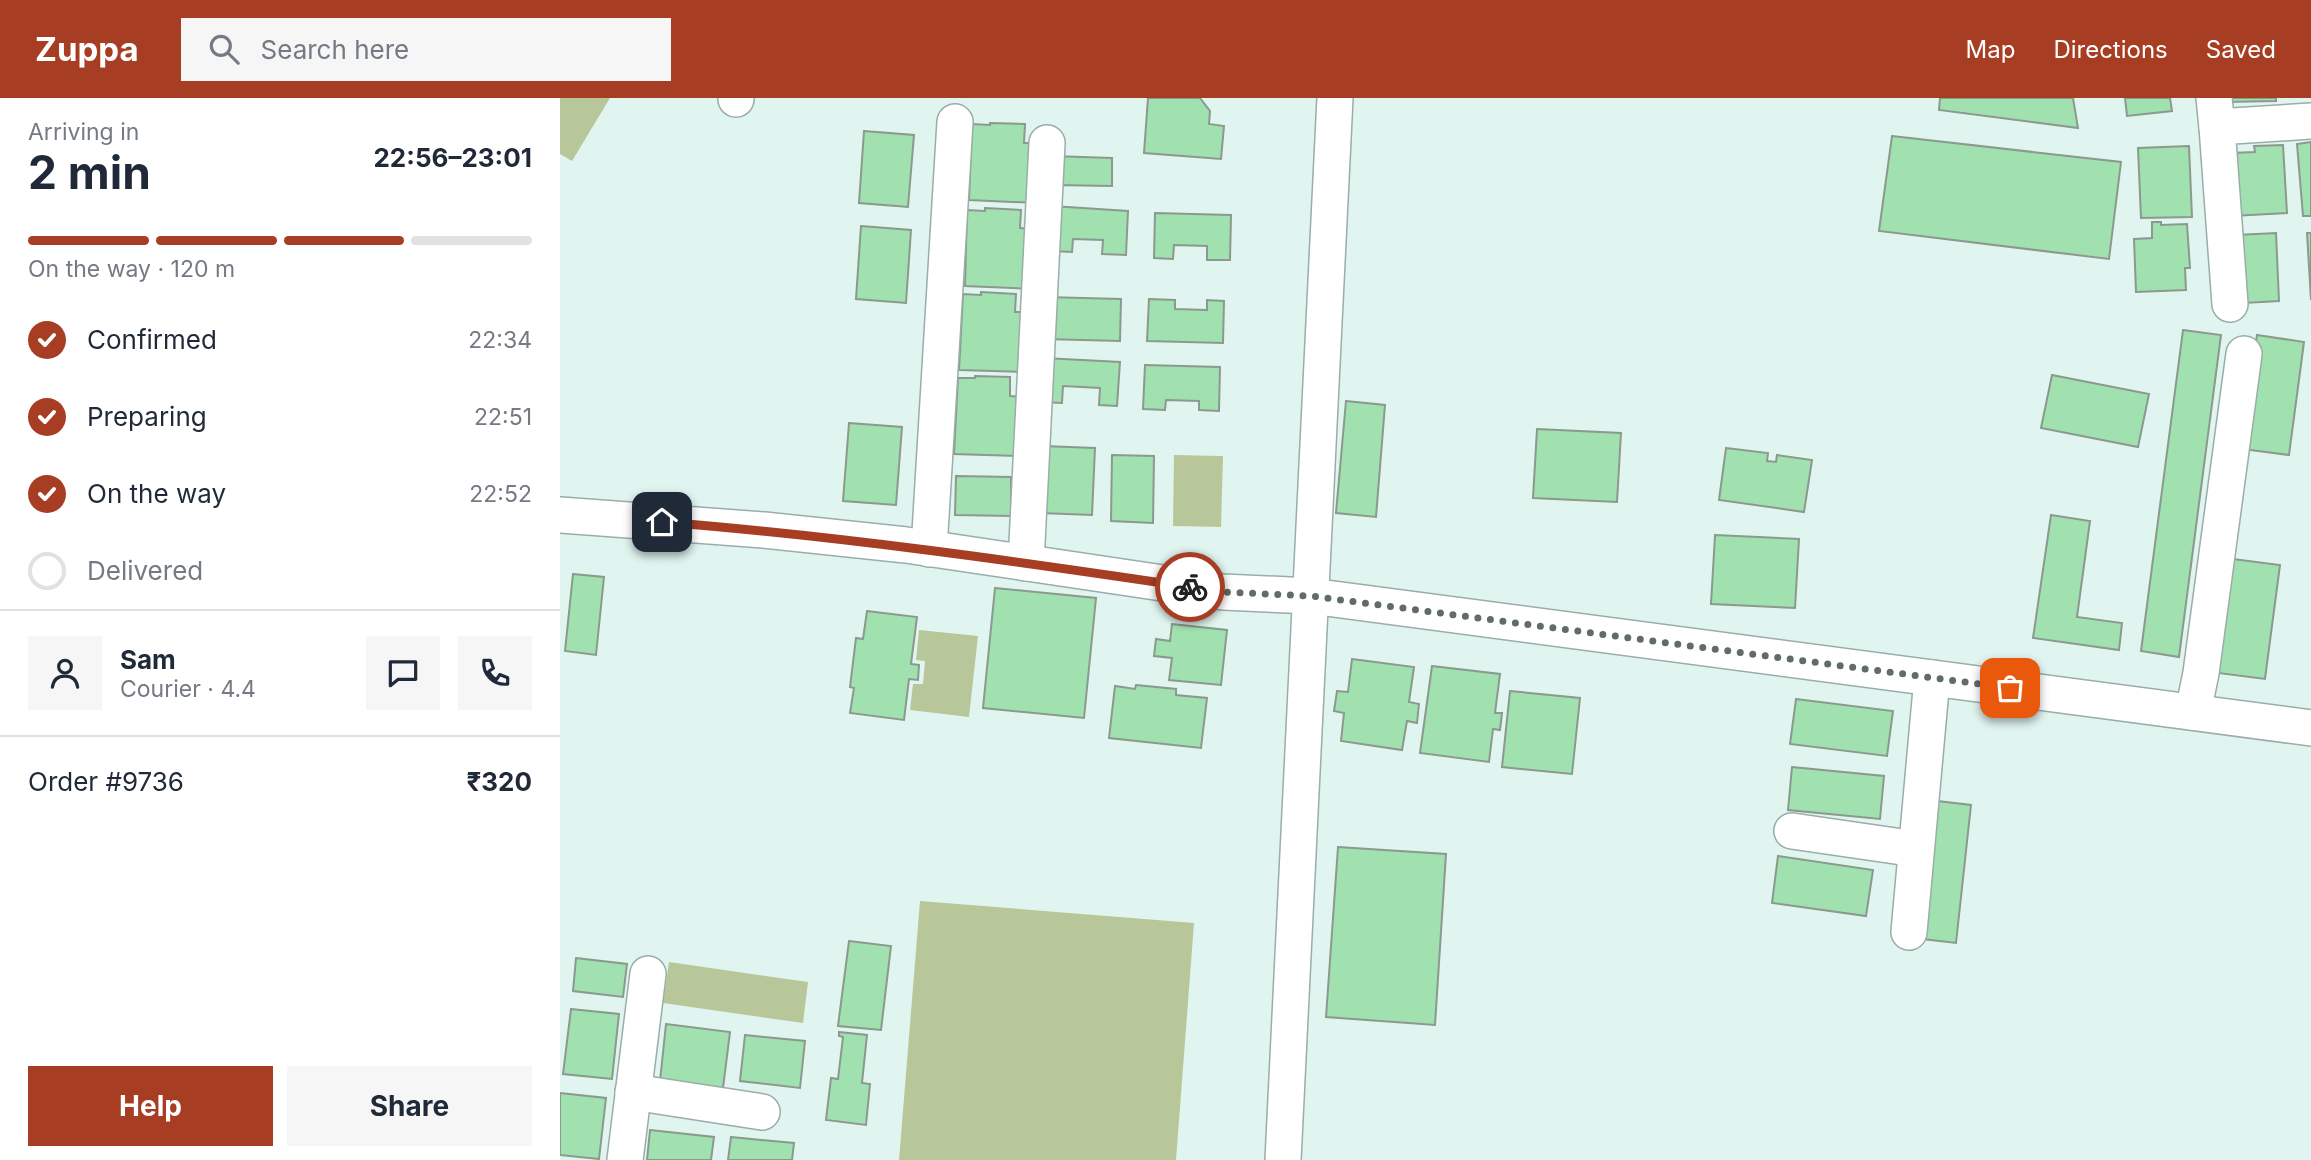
<!DOCTYPE html>
<meta charset="utf-8">
<style>
body{margin:0;font-family:Inter,sans-serif;background:#f6f6f7;color:#1f2937;height:100vh;display:flex;flex-direction:column;font-size:26px;white-space:nowrap}
*{box-sizing:border-box;margin:0}
p{font-size:23px;color:#747a83}
.icon{flex:none;width:38px;height:38px;fill:none;stroke:currentColor;stroke-width:2;stroke-linecap:round;stroke-linejoin:round}
.map{position:relative;flex:1;overflow:hidden}
.drawer{display:flex;flex-direction:column;background:#fff;width:560px}
.drawer>*{flex:none}
.pin{position:absolute;display:grid;place-items:center;width:60px;height:60px;color:#fff;margin:-30px;border-radius:14px;box-shadow:0 4px 10px #0006}
.courier{position:absolute;display:grid;place-items:center;width:70px;height:70px;margin:-35px;border:5px solid #a73e23;border-radius:50%;background:#fff;color:#222;box-shadow:0 2px 9px #0007}
.head em{font-style:normal;font-weight:700}
.head div{display:flex;flex-direction:column-reverse}
.head{display:flex;align-items:center;justify-content:space-between;height:119px;padding:0 28px}
h1{font-size:46px;font-weight:700;line-height:52px}
.bar{display:grid;grid-template-columns:repeat(4,1fr);gap:10px 7px;align-content:center;height:84px;padding:0 28px}
.bar i{height:9px;border-radius:5px;background:#e0e1e3}
.bar .active{background:#a73e23}
.bar p{grid-column:span 4}
.line{display:flex;align-items:center;gap:18px;padding:0 28px;border-top:2px solid #e0e1e3}
.line div{flex:1}
.round{display:grid;place-items:center;flex:none;width:74px;height:74px;border-radius:0px;background:#f6f6f7}
ol{padding:0 28px;list-style:none}
li{display:flex;align-items:center;gap:21px;height:77px}
li p{margin-inline-start:auto}
li .icon{padding:7px;border-radius:50%;background:#a73e23;color:#fff;stroke-width:4}
li:last-child{color:#747a83}
li i{width:38px;height:38px;border:4px solid #e0e1e3;border-radius:50%}
.button{display:flex;gap:14px;margin-top:auto;padding:14px 28px}
.button a{flex:1;height:80px;border-radius:0px;background:#a73e23;color:#fff;font-size:28px;font-weight:700;line-height:80px;text-align:center}
.button a+a{background:#f6f6f7;color:#1f2937}
header{display:flex;align-items:center;gap:42px;box-sizing:border-box;height:98px;padding:0 35px;background:#a73e23;color:#fff}
header strong{font-size:33px}
nav{display:flex;gap:38px;margin-inline-start:auto;font-size:24px}
.search{width:490px;height:63px;background:#f6f6f7;display:flex;align-items:center;gap:18px;box-sizing:border-box;padding:0 24px;border-radius:0px;color:#747a83;font-size:26px}
main{display:flex;flex:1;min-height:0}
.map>svg:first-child{display:block}
</style>
<header>
<strong>Zuppa</strong>
<div class="search"><svg class="icon" aria-label="search" viewBox="0 0 24 24"><circle cx="10" cy="10" r="6"/><path d="M15 15l6 6"/></svg>Search here</div>
<nav><a>Map</a><a>Directions</a><a>Saved</a></nav>
</header>
<main>
<section class="drawer">
<div class="head"><div><h1>2 min</h1><p>Arriving in</p></div><em>22:56–23:01</em></div>
<div class="bar"><i class="active"></i><i class="active"></i><i class="active"></i><i></i><p>On the way · 120 m</p></div>
<ol>
<li><svg class="icon" aria-label="check" viewBox="0 0 24 24"><path d="M5 12l5 5 9-10"/></svg>Confirmed<p>22:34</p></li>
<li><svg class="icon" aria-label="check" viewBox="0 0 24 24"><path d="M5 12l5 5 9-10"/></svg>Preparing<p>22:51</p></li>
<li><svg class="icon" aria-label="check" viewBox="0 0 24 24"><path d="M5 12l5 5 9-10"/></svg>On the way<p>22:52</p></li>
<li><i></i>Delivered</li>
</ol>
<div class="line" style="height:126px"><a class="round"><svg class="icon" aria-label="person" viewBox="0 0 24 24"><circle cx="12" cy="8" r="4"/><path d="M4 21q1-7 8-7t8 7"/></svg></a><div><b>Sam</b><p>Courier · 4.4</p></div><a class="round"><svg class="icon" aria-label="chat" viewBox="0 0 24 24"><path d="M4 5h16v11H9l-5 4z"/></svg></a><a class="round"><svg class="icon" aria-label="phone" viewBox="0 0 24 24"><path d="M5 4h4l2 5-3 2q2 4 5 5l2-3 5 2v4C11 20 4 13 5 4z"/></svg></a></div>
<div class="line" style="height:91px"><div>Order #9736</div><b>₹320</b></div>
<div class="button"><a>Help</a><a>Share</a></div>
</section>
<div class="map">
<svg width="1751" height="1062" viewBox="0 0 1751 1062">
<rect width="100%" height="100%" fill="#e1f5f0"/>
<g fill="#b8c799">
<polygon points="0,0 50,0 12,63 0,56"/>
<polygon points="614,357 663,358 661,429 613,428"/>
<polygon points="359,532 418,538 409,619 350,612 353,586 363,586 365,563 356,562"/>
<polygon points="360,803 634,825 616,1062 339,1062"/>
<polygon points="109,864 248,884 243,925 103,905"/>
</g>
<g fill="#a0e1af" stroke="#8b998e" stroke-width="2">
<polygon points="588,0 640,0 650,13 649,26 664,28 661,61 584,55"/>
<polygon points="1380,0 1513,0 1518,30 1379,12"/>
<polygon points="1565,0 1610,0 1612,13 1567,18"/>
<polygon points="1665,0 1716,0 1716,3 1665,4"/>
<polygon points="430,25 465,26 464,45 479,45 476,105 409,102 412,26 430,27"/>
<polygon points="304,33 354,37 348,109 299,105"/>
<polygon points="1332,38 1561,64 1549,161 1319,133"/>
<polygon points="1751,44 1751,118 1743,118 1737,46"/>
<polygon points="1723,47 1727,115 1673,118 1670,55 1695,54 1694,48"/>
<polygon points="1629,48 1632,119 1581,120 1578,50"/>
<polygon points="492,58 552,60 552,88 492,87"/>
<polygon points="492,108 568,113 566,157 542,156 543,142 513,141 512,154 490,153"/>
<polygon points="425,110 461,112 460,130 474,131 472,191 405,188 407,112 425,113"/>
<polygon points="595,115 671,117 670,162 647,162 647,148 614,147 613,161 594,160"/>
<polygon points="1592,124 1601,124 1601,127 1627,126 1630,170 1625,170 1626,192 1576,194 1574,141 1592,140"/>
<polygon points="301,128 351,132 346,205 296,201"/>
<polygon points="1716,135 1719,203 1684,205 1676,137"/>
<polygon points="1747,135 1751,135 1751,202"/>
<polygon points="421,194 456,196 455,214 470,214 467,274 399,272 403,196 421,197"/>
<polygon points="485,199 561,201 560,243 484,241"/>
<polygon points="589,201 615,202 615,211 647,212 647,202 664,203 663,245 587,243"/>
<polygon points="1623,232 1661,237 1619,559 1581,553"/>
<polygon points="1697,237 1744,244 1729,357 1682,351"/>
<polygon points="484,260 560,264 557,308 539,307 540,290 503,288 502,305 482,304"/>
<polygon points="585,267 660,269 659,313 639,312 639,303 606,302 605,312 583,311"/>
<polygon points="1492,277 1589,296 1578,349 1481,330"/>
<polygon points="415,278 450,279 450,298 465,299 462,358 394,356 398,280 415,280"/>
<polygon points="786,303 825,307 816,419 776,415"/>
<polygon points="289,325 342,329 336,407 283,403"/>
<polygon points="977,331 1061,335 1057,404 973,400"/>
<polygon points="483,348 535,350 532,417 480,415"/>
<polygon points="1166,350 1208,355 1207,363 1216,364 1217,357 1252,362 1244,414 1159,402"/>
<polygon points="552,357 594,358 593,425 551,423"/>
<polygon points="396,378 451,379 451,418 395,417"/>
<polygon points="1491,417 1530,423 1517,519 1562,525 1559,552 1473,540"/>
<polygon points="1155,437 1239,441 1235,510 1151,506"/>
<polygon points="1673,461 1720,467 1705,581 1658,575"/>
<polygon points="13,476 44,479 36,557 5,553"/>
<polygon points="435,490 536,500 524,620 423,610"/>
<polygon points="307,513 357,519 351,566 359,567 358,582 349,581 344,622 290,615 294,590 290,589 296,540 303,541"/>
<polygon points="612,526 667,532 661,587 609,582 612,560 594,558 596,541 610,543"/>
<polygon points="792,561 854,569 849,604 859,606 857,625 847,623 842,652 781,643 784,615 774,613 777,593 788,594"/>
<polygon points="872,568 940,576 935,615 942,615 940,632 933,631 929,664 860,655"/>
<polygon points="576,587 616,591 616,597 647,600 641,650 549,640 555,588 575,591"/>
<polygon points="950,593 1020,600 1012,676 942,669"/>
<polygon points="1236,601 1333,613 1327,658 1230,646"/>
<polygon points="1232,669 1324,678 1320,721 1228,712"/>
<polygon points="1369,702 1411,707 1396,845 1354,840"/>
<polygon points="778,749 886,756 875,927 766,919"/>
<polygon points="1218,758 1313,772 1306,818 1212,805"/>
<polygon points="289,843 331,848 321,932 278,928"/>
<polygon points="16,860 67,866 63,899 13,893"/>
<polygon points="11,911 59,916 52,981 3,976"/>
<polygon points="106,926 170,934 163,990 100,983"/>
<polygon points="279,934 307,937 302,985 310,986 306,1027 266,1022 271,980 278,981 283,939 279,938"/>
<polygon points="185,937 245,943 240,990 180,983"/>
<polygon points="0,995 46,1000 39,1061 0,1057"/>
<polygon points="90,1032 154,1039 151,1062 87,1062"/>
<polygon points="171,1039 234,1045 232,1062 168,1062"/>
</g>
<g fill="none" stroke-linecap="round" stroke-linejoin="round">
<g stroke="#9aada8" stroke-width="38">
<g id="minor">
<polyline points="1654,0 1657,29"/>
<polyline points="176,1 176,0"/>
<polyline points="1670,206 1657,29 1751,23"/>
<polyline points="0,417 204,432 346,447 663,494 751,498 1751,630"/>
<polyline points="369,451 395,24"/>
<polyline points="466,465 487,45"/>
<polyline points="1633,614 1641,575 1684,256"/>
<polyline points="1232,733 1356,751"/>
<polyline points="1349,834 1372,580"/>
<polyline points="73,994 202,1014"/>
<polyline points="65,1062 88,876"/>
<polyline points="723,1062 775,0"/>
</g>
</g>
<use href="#minor" stroke="#fff" stroke-width="35"/>
</g>
<g fill="none" stroke-linecap="round" stroke-linejoin="round">
<polyline stroke="#616c69" stroke-width="7" stroke-dasharray="0 12.6" points="630,489 663,494 751,498 1450,590"/>
<path stroke="#a73e23" stroke-width="9" d="M102,424C279,438 455,463 630,489"/>
</g>
</svg>
<div class="pin" style="left:1450px;top:590px;background:#ea580c"><svg class="icon" aria-label="bag" viewBox="0 0 24 24"><path d="M5 8h14l-1 12H6zM9 8a3 3 0 0 1 6 0"/></svg></div>
<div class="pin" style="left:102px;top:424px;background:#1f2937"><svg class="icon" aria-label="home" viewBox="0 0 24 24"><path d="M3 11l9-7 9 7M6 9v11h12V9"/></svg></div>
<div class="courier" style="left:630px;top:489px"><svg class="icon" aria-label="bike" viewBox="0 0 24 24"><circle cx="6" cy="16" r="4"/><circle cx="18" cy="16" r="4"/><path d="M6 16l4-8h5l3 8M10 8l3 8H6M13 5h3"/></svg></div>
</div>
</main>
